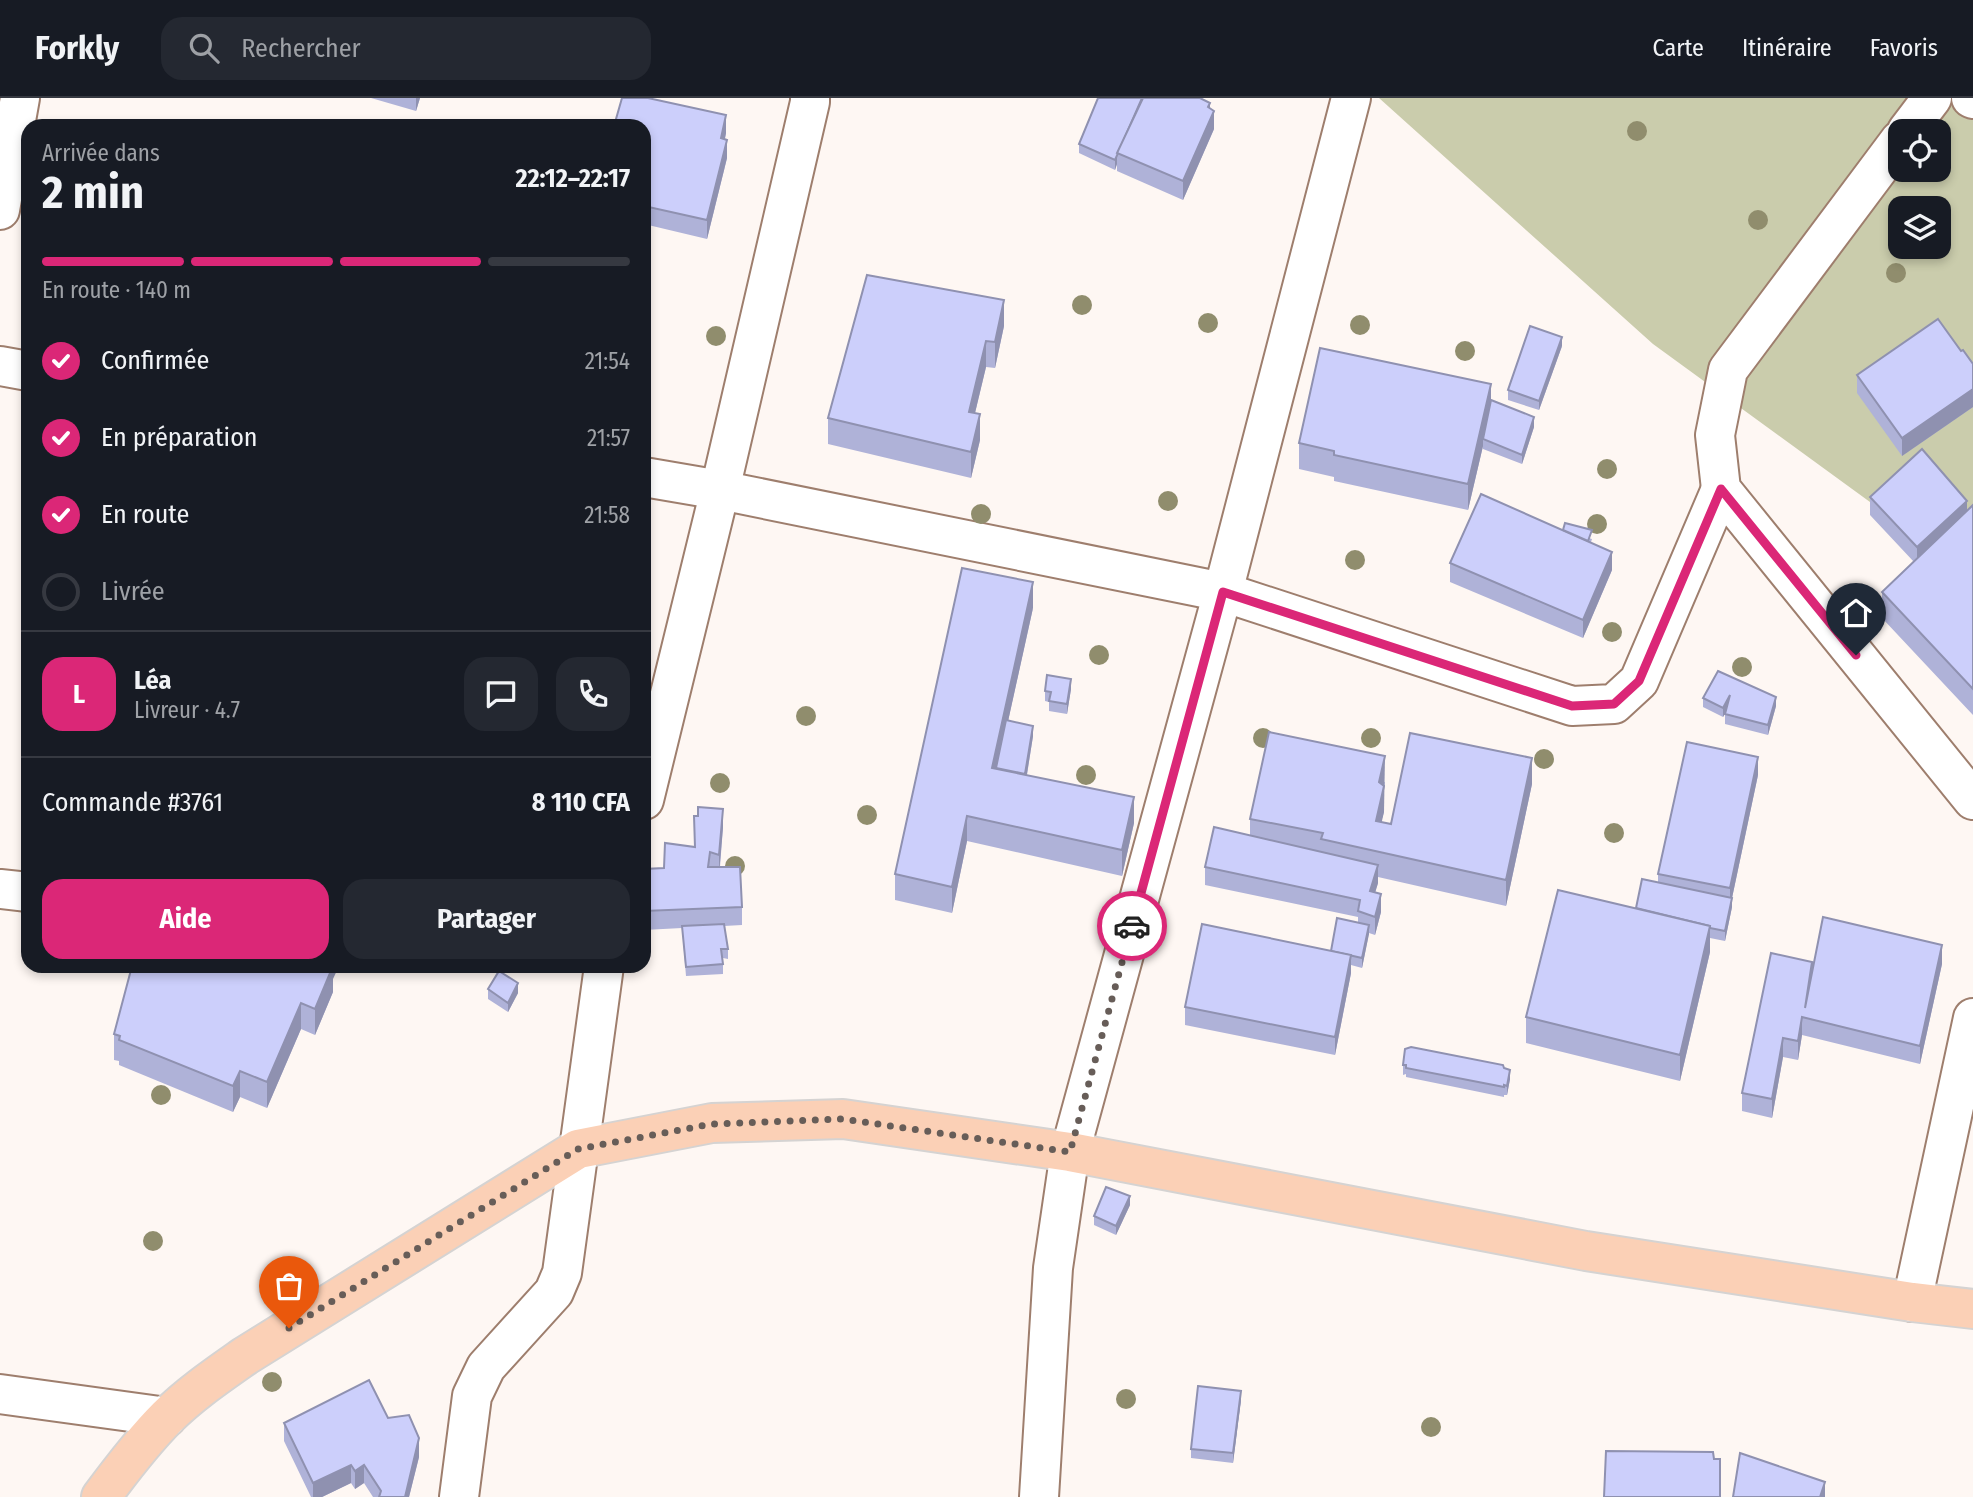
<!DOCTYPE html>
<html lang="fr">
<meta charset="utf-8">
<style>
body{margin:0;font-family:"Fira Sans Condensed",sans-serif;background:#242831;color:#f1f3f6;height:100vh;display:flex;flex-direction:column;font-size:26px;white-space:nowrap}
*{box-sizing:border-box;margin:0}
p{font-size:23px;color:#9ea1a6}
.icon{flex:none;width:38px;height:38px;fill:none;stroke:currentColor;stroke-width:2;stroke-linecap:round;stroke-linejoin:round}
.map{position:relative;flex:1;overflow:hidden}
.drawer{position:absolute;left:21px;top:21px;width:630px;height:854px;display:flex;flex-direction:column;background:#171b24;border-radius:21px;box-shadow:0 4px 10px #0003}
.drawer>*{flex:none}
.fabs{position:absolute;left:1888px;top:21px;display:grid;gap:14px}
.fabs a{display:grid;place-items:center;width:63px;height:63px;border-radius:14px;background:#171b24;box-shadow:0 4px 10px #0003;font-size:35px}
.pin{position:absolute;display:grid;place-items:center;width:60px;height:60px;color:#fff;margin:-72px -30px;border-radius:50% 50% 50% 0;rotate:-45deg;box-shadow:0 0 7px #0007}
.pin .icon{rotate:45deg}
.courier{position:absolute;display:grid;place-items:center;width:70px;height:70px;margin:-35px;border:5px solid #db2777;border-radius:50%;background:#fff;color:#222;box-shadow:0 2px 9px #0007}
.headline em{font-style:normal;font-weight:700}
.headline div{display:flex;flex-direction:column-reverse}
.headline{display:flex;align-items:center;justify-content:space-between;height:119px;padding:0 21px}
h1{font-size:46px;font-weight:700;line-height:52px}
.bar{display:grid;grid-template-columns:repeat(4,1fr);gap:10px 7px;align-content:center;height:84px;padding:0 21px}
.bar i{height:9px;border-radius:5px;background:#363941}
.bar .current{background:#db2777}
.bar p{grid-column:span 4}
.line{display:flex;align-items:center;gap:18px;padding:0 21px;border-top:2px solid #363941}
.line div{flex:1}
.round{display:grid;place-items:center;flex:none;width:74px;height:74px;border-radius:21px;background:#242831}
ol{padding:0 21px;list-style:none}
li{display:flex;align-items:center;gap:21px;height:77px}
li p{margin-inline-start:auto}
li .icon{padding:7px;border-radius:50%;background:#db2777;color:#fff;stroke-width:4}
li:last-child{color:#9ea1a6}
li i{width:38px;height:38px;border:4px solid #363941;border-radius:50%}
.primary-button{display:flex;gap:14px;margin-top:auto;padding:14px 21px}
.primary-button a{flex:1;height:80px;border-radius:21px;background:#db2777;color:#fff;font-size:28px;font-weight:700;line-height:80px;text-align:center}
.primary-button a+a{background:#242831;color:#f1f3f6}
header{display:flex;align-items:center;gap:42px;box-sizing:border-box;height:98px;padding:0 35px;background:#171b24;border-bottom:2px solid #363941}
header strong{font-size:33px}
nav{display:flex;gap:38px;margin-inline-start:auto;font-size:24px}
.search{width:490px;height:63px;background:#242831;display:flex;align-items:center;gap:18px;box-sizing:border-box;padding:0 24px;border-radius:21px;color:#9ea1a6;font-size:26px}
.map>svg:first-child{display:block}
</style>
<header>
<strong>Forkly</strong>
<div class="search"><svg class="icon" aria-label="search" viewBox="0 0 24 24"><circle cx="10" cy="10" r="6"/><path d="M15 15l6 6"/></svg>Rechercher</div>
<nav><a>Carte</a><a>Itinéraire</a><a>Favoris</a></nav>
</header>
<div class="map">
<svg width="1973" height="1399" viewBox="0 0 1973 1399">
<rect width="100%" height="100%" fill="#fef7f3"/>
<path fill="#caccac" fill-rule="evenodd" d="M1379,0H1973V479L1653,246ZM1900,33H1939V72H1900ZM1900,110H1939V149H1900Z"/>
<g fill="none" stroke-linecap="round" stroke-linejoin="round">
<g stroke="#9e7e6d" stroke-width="42">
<g id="minor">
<polyline points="1971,0 1973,1"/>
<polyline points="1907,33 1932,0"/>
<polyline points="1900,42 1728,272 1715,337 1721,391 1973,702"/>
<polyline points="0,112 20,0"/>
<polyline points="0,268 28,273"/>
<polyline points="644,379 720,392 1223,494 1572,608 1614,606 1639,583 1721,391"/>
<polyline points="644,702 720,392 810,4 810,0"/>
<polyline points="0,791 28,794"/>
<polyline points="1912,1204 1973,920"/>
<polyline points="0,1296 167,1319"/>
<polyline points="459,1399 472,1298 486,1269 554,1194 562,1175 604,868"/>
<polyline points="1039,1399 1053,1170 1070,1054 1223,494 1351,0"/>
</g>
</g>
<g stroke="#d5d3d2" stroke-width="42">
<path id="major" d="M101,1399C121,1372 143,1343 167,1319C190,1296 218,1277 245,1258L578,1051L712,1025L843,1021L1070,1054L1586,1153L1912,1204L1973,1211"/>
</g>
<use href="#minor" stroke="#fff" stroke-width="38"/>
<use href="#major" stroke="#fbd0b6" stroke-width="38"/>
</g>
<g fill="#908d6d">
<circle cx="1637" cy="33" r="10"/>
<circle cx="1758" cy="122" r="10"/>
<circle cx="1896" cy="175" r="10"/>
<circle cx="1082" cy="207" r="10"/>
<circle cx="1208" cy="225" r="10"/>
<circle cx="1360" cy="227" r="10"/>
<circle cx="716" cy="238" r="10"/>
<circle cx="1465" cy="253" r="10"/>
<circle cx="1607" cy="371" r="10"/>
<circle cx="1168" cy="403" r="10"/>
<circle cx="981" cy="416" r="10"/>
<circle cx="1597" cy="426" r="10"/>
<circle cx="1355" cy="462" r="10"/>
<circle cx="1612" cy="534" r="10"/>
<circle cx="1099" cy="557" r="10"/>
<circle cx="1742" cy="569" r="10"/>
<circle cx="806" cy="618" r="10"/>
<circle cx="1263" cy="640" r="10"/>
<circle cx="1371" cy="640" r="10"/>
<circle cx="1544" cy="661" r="10"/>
<circle cx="1086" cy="677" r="10"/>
<circle cx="720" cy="685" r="10"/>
<circle cx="867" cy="717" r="10"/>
<circle cx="1614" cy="735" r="10"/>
<circle cx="735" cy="768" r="10"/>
<circle cx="161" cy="997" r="10"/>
<circle cx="153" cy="1143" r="10"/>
<circle cx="272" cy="1284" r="10"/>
<circle cx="1126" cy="1301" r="10"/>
<circle cx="1431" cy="1329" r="10"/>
</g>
<g fill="#afb2d8">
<polygon points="371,0 420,0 416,13"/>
<polygon points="1210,10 1214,31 1183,102 1117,73 1117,66 1115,72 1079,55 1079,46"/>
<polygon points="644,28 726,35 725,41 727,60 707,141 644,126"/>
<polygon points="1004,228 995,270 986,269 975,315 980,342 971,380 828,346 828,320"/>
<polygon points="1562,248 1539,312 1508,302 1508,292"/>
<polygon points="1961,253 1973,266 1973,309 1902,358 1857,295 1857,277"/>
<polygon points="1491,302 1534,329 1522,366 1483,351 1483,348 1468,412 1334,383 1334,379 1299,371 1299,345"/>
<polygon points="1870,399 1967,412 1973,407 1973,617 1882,520 1882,494 1914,464 1870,417"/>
<polygon points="1563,432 1592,441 1591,444 1612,472 1583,540 1450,484 1450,465"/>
<polygon points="1033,510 1008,623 1033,638 1027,677 1134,725 1122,778 967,743 952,815 895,802 895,776"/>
<polygon points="1071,591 1067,616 1049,613 1049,604 1045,603 1045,593"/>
<polygon points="1703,600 1776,608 1768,637 1725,626 1725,616 1723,619 1703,609"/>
<polygon points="1758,677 1732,800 1732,809 1725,843 1710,840 1710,854 1680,983 1526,945 1526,919 1636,810 1658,784 1658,776"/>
<polygon points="1385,684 1384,691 1384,714 1381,724 1391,726 1532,686 1506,808 1378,779 1378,785 1375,794 1381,814 1375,837 1369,835 1362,870 1351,867 1351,875 1335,957 1185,927 1185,909 1331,853 1358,825 1358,819 1205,787 1205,769 1250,738 1250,721"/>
<polygon points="694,718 723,729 720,769 742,809 742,827 724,828 728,851 728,861 723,860 723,876 686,878 682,830 644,832 644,771 664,770 694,748"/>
<polygon points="1942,866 1920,966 1802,937 1798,962 1783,959 1772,1020 1742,1013 1742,995 1812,877"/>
<polygon points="333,881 333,894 315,937 301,931 267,1010 240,999 233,1014 119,967 119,963 114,962 114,936"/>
<polygon points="488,891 518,895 508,914 488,901"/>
<polygon points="1403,967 1504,970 1510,981 1507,997 1504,997 1504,999 1406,979 1406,976 1403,977"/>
<polygon points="1130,1107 1116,1137 1094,1127 1094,1118"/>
<polygon points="1241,1302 1233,1365 1191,1360 1191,1351"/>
<polygon points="388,1320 419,1359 409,1399 373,1399 364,1385 355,1391 351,1385 322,1399 311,1399 284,1343 284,1325"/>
</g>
<g fill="#8f91b0">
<polygon points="416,0 420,0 416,13"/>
<polygon points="1210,5 1210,22 1214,13 1214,31 1183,102 1183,83 1208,9"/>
<polygon points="726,17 726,35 721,58 721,40"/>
<polygon points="727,42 727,60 707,141 707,122"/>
<polygon points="1117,56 1117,66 1115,72 1115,62"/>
<polygon points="1004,202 1004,228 995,270 995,244"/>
<polygon points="1562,239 1562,248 1539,312 1539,303"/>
<polygon points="986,243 986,269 969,340 969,314"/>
<polygon points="1491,286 1491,312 1483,341 1483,348 1468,412 1468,386"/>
<polygon points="1973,291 1973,309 1902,358 1902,340"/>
<polygon points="980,316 980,342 971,380 971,354"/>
<polygon points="1534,319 1534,329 1522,366 1522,357"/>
<polygon points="1967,403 1967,422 1917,468 1917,449"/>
<polygon points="1612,454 1612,472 1583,540 1583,522"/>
<polygon points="1033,484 1033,510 996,678 992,670"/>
<polygon points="1071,581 1071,591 1067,616 1067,606"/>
<polygon points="1730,597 1730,607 1723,619 1723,610"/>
<polygon points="1776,599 1776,608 1768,637 1768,627"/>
<polygon points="1033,628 1033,638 1024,694 1024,685"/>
<polygon points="1385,658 1384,714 1376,749 1376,723 1379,684"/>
<polygon points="1758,659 1758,677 1732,800 1732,809 1725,843 1725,833 1730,808 1730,790"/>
<polygon points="1532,660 1532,686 1506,808 1506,782"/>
<polygon points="1134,699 1134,725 1122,778 1122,752"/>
<polygon points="723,711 723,729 719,776 719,757"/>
<polygon points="967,718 967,743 952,815 952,789"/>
<polygon points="1378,767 1378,785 1370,812 1370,793"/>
<polygon points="1381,796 1381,814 1375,837 1375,819"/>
<polygon points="1369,827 1369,836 1362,870 1362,860"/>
<polygon points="1710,828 1710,854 1680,983 1680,957"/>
<polygon points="1942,847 1942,866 1920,966 1920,948"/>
<polygon points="1351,857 1351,875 1335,957 1335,939"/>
<polygon points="329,868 339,868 333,881 333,894 315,937 315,911"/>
<polygon points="518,885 518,895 508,914 508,905"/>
<polygon points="301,905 301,931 267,1010 267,984"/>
<polygon points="1802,919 1802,937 1798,962 1798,943"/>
<polygon points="1783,940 1783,959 1772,1020 1772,1001"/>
<polygon points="1510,972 1510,981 1507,997 1507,988"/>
<polygon points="240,973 240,999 233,1014 233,988"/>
<polygon points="1130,1098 1130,1107 1116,1137 1116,1128"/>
<polygon points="1241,1293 1241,1302 1233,1365 1233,1355"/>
<polygon points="419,1340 419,1359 409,1399 405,1399"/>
<polygon points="351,1367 351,1385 322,1399 313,1399 313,1385"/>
<polygon points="364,1367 364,1385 355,1391 355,1373"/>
<polygon points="1825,1384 1825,1399 1820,1399"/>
</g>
<g fill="#cccffb" stroke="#8f91b0" stroke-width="2">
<polygon points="622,0 648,0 726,17 721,40 727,42 707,122 644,108 644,28 614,28"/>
<polygon points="1098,0 1142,0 1115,62 1079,46"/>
<polygon points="1143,0 1200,0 1210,5 1208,9 1214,13 1183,83 1117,55"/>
<polygon points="867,177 1004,202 995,244 986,243 969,314 980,316 971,354 828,320"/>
<polygon points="1938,221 1961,253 1963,252 1973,266 1973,291 1902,340 1857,277"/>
<polygon points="1530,228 1562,239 1539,303 1508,292"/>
<polygon points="1320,250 1491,286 1468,386 1334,357 1334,353 1299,345"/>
<polygon points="1491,302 1534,319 1522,357 1483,341"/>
<polygon points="1922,351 1967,403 1917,449 1870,399"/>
<polygon points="1481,396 1612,454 1583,522 1450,465"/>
<polygon points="1973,407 1973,591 1882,494"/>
<polygon points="1565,425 1592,432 1588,443 1563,432"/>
<polygon points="962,470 1033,484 992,670 1134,699 1122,752 967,718 952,789 895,776"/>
<polygon points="1718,573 1776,599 1768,627 1725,616 1730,597 1723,610 1703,600"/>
<polygon points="1047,577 1071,581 1067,606 1049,603 1051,594 1045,593"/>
<polygon points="1006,622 1033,628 1025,676 996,670"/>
<polygon points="1269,634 1385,658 1379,684 1384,688 1376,723 1391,726 1410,635 1532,660 1506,782 1321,741 1323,735 1250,721"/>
<polygon points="1687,644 1758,659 1730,790 1658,776"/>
<polygon points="698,709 723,711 719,757 710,754 708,769 740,769 742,809 644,813 644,771 664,770 665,745 695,749 694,718 698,718"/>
<polygon points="1214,729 1378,767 1370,793 1381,796 1375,819 1358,813 1360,802 1205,769"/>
<polygon points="1642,781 1732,800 1725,833 1710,830 1710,828 1636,810"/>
<polygon points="1558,792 1710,828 1680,957 1526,919"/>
<polygon points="1823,819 1942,847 1920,948 1802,919 1798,943 1783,940 1772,1001 1742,995 1771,855 1812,864 1805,910"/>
<polygon points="1337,820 1369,827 1362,860 1331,853"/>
<polygon points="724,826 728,851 721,851 723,866 686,869 682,828"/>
<polygon points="1202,826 1351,857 1335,939 1185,909"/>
<polygon points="132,868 333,868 315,911 301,905 267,984 240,973 233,988 119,942 120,938 114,936"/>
<polygon points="499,873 518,885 508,905 488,891"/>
<polygon points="1411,949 1503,967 1504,970 1510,972 1507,988 1504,987 1504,989 1406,970 1406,967 1403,967 1405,951"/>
<polygon points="1106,1089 1130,1098 1116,1128 1094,1118"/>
<polygon points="369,1282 388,1320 409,1317 419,1340 405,1399 379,1399 381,1393 364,1367 355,1373 351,1367 313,1385 284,1325"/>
<polygon points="1198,1288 1241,1293 1233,1355 1191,1351"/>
<polygon points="1606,1353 1713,1354 1714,1361 1720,1361 1720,1399 1604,1399"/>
<polygon points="1740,1355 1825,1384 1820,1399 1733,1399"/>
</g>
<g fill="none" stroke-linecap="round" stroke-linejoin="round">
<polyline stroke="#675d58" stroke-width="7" stroke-dasharray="0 12.6" points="289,1230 578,1051 712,1026 843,1021 1070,1054 1132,828"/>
<polyline stroke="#db2777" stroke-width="9" points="1132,828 1223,494 1572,608 1614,606 1639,583 1721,391 1856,557"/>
</g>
</svg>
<div class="fabs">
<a><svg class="icon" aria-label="locate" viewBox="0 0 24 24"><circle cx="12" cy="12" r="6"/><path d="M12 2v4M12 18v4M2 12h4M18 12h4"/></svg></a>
<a><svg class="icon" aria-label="layers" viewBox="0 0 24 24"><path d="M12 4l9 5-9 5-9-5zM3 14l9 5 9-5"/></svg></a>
</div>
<div class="pin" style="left:289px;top:1230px;background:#ea580c"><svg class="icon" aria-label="bag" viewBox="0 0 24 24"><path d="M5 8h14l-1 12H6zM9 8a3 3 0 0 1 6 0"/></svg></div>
<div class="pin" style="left:1856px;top:557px;background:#1f2937"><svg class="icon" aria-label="home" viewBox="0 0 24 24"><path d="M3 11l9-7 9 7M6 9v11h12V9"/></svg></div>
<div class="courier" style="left:1132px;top:828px"><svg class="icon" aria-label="car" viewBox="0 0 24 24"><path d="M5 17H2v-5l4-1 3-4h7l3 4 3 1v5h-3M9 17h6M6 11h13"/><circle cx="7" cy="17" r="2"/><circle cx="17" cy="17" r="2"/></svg></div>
<section class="drawer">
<div class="headline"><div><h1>2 min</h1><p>Arrivée dans</p></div><em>22:12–22:17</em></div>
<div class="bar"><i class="current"></i><i class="current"></i><i class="current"></i><i></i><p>En route · 140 m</p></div>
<ol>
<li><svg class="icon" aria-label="check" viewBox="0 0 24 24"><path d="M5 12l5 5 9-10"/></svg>Confirmée<p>21:54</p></li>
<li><svg class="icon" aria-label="check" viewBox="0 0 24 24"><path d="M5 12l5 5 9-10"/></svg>En préparation<p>21:57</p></li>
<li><svg class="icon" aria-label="check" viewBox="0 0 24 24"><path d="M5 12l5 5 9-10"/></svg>En route<p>21:58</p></li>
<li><i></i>Livrée</li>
</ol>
<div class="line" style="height:126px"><b class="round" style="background:#db2777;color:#fff">L</b><div><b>Léa</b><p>Livreur · 4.7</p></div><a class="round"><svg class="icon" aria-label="chat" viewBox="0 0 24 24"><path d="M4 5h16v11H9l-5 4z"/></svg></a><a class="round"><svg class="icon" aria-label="phone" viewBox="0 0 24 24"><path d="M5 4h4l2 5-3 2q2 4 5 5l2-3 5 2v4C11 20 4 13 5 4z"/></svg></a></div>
<div class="line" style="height:91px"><div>Commande #3761</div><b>8 110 CFA</b></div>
<div class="primary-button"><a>Aide</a><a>Partager</a></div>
</section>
</div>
